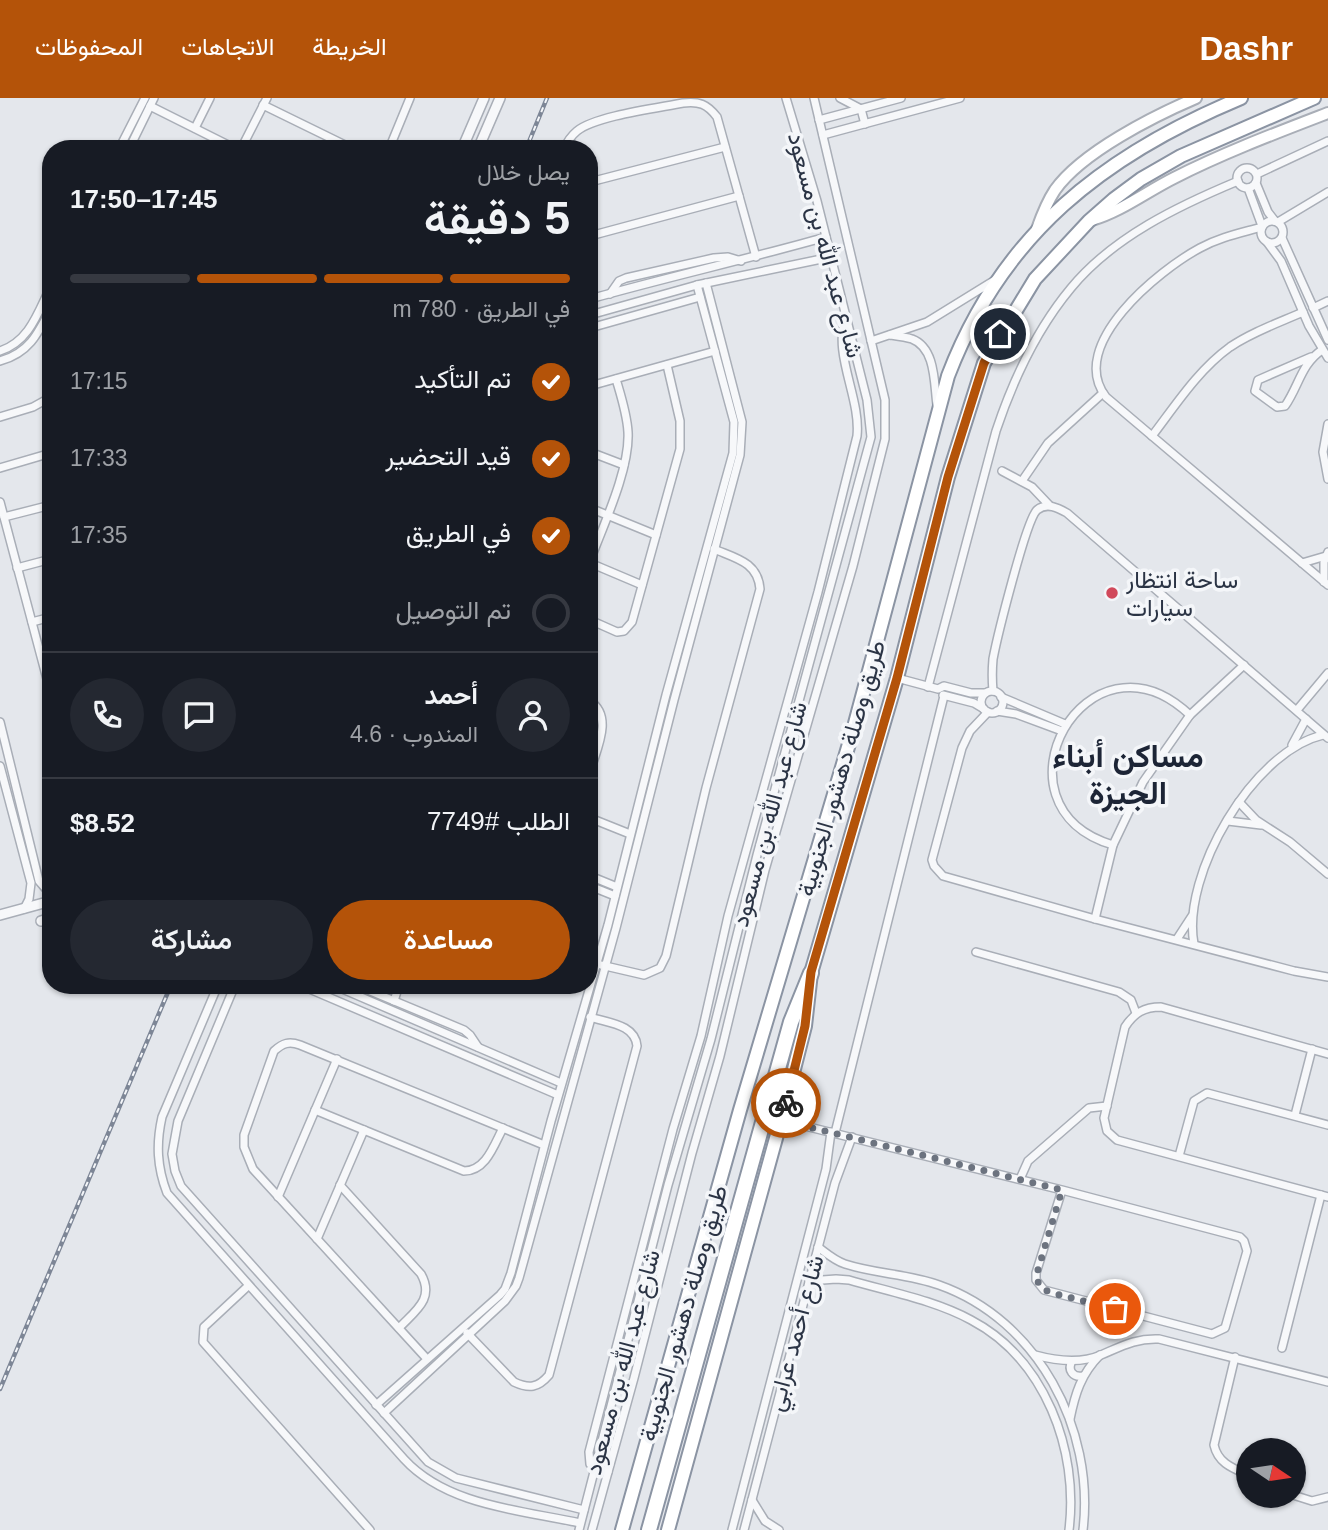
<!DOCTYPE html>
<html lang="ar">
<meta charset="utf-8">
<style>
body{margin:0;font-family:Helvetica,Vazirmatn,sans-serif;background:#242831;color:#f1f3f6;direction:rtl;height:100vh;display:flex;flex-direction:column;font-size:26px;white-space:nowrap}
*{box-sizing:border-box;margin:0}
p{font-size:23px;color:#9ea1a6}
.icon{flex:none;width:38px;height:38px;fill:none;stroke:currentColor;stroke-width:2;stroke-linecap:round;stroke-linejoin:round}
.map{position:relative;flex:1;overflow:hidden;direction:ltr}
.panel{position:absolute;left:42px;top:42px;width:556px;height:854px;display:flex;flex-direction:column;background:#171b24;border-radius:28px;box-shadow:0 2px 5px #0004;direction:rtl}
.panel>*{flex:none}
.needle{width:46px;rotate:103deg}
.controls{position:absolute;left:1236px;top:1340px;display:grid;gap:14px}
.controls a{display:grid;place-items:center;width:70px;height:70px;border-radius:50%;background:#171b24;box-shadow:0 2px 5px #0004;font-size:35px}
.pin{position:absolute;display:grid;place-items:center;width:60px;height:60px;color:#fff;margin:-30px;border:4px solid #fff;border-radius:50%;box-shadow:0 2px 7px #0007}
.courier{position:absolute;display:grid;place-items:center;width:70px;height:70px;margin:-35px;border:5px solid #b45309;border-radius:50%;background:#fff;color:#222;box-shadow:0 2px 9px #0007}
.overview em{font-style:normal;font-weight:600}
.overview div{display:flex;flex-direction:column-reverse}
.overview{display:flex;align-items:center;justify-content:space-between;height:119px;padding:0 28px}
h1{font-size:46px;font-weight:600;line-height:52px}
.bar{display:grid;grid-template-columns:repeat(4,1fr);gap:10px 7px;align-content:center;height:84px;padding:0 28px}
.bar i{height:9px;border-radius:5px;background:#363941}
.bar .active{background:#b45309}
.bar p{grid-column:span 4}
.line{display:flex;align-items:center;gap:18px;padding:0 28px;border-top:2px solid #363941}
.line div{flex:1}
.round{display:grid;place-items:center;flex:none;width:74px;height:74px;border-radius:37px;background:#242831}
ol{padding:0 28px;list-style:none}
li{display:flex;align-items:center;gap:21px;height:77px}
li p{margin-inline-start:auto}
li .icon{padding:7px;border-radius:50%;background:#b45309;color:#fff;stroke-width:4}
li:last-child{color:#9ea1a6}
li i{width:38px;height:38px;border:4px solid #363941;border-radius:50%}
.cta{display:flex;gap:14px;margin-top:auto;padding:14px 28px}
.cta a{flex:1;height:80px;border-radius:42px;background:#b45309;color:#fff;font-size:28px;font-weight:600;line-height:80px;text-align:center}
.cta a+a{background:#242831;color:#f1f3f6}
header{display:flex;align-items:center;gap:42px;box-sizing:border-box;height:98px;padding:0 35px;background:#b45309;color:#fff}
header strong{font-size:33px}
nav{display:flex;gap:38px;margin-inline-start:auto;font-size:24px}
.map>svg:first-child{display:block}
</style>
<header>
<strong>Dashr</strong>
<nav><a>الخريطة</a><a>الاتجاهات</a><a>المحفوظات</a></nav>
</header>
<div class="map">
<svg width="1328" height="1432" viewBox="0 0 1328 1432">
<rect width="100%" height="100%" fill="#e4e7ec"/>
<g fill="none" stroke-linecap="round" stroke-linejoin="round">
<g stroke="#a9aeb7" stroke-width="10">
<g id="minor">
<polyline points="840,0 861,11 865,26"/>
<polyline points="263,7 353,51"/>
<polyline points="150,8 236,51"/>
<polyline points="819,22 901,0"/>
<polyline points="195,30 210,0"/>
<polyline points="823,37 960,0"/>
<polyline points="119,51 145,0"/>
<polyline points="129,51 154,0"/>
<polyline points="241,51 267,0"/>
<polyline points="389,51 410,0"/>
<path d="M564,51C567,44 571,38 577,33C595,18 658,10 683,5C699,3 707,6 717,19L756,159"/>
<circle cx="1247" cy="80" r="10"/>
<polyline points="1257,76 1328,43"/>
<polyline points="590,84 725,49"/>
<polyline points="1256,85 1268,114 1275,123"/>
<polyline points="1248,90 1262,128"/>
<circle cx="1272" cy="134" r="11"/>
<polyline points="1278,124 1328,94"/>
<path d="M1262,129C1241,135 1220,139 1200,150C1159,172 1066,247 1106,299L1328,487"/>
<polyline points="590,138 739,98"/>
<polyline points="1282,140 1328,242"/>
<polyline points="1267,144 1281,163 1309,228 1328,260"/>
<polyline points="610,196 619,183 626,180 714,160 728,159 741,163"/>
<path d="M590,201C668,179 748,161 826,139"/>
<polyline points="1313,210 1328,203"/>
<polyline points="590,217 697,187 831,159"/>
<polyline points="590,230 700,199"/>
<path d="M890,237C897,238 905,239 912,241C936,250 934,286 937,307"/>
<polyline points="871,243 927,224 995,182"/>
<path d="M0,253C30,243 38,214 51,188"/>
<path d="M1311,259L1258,282L1255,293L1277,309L1285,308C1299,288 1301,266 1322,252"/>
<path d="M0,263C29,255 38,236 51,210"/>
<polyline points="590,288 715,253"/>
<polyline points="0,319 33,309 51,299"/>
<polyline points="1328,326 1323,354 1328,381"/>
<path d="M1152,338C1175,308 1198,272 1230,249C1252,234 1278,225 1303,214"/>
<polyline points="590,354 624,367"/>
<polyline points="0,370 51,355"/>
<polyline points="1002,373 1032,389 1049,407"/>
<polyline points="1022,383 1048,345 1103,295"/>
<polyline points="0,404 51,596"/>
<polyline points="590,410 656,437"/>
<polyline points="4,419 51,407"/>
<path d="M590,463C603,428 630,371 628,334C627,316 621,298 616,281"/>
<polyline points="590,465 642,487"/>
<polyline points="1302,465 1326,458"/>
<polyline points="17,470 51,461"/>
<polyline points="1324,484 1324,464 1328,454"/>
<polyline points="590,522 617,534 624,533 632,524 680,351 680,323 667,267"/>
<polyline points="32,524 51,519"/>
<polyline points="897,580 938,591 944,588 971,595 985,595"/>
<path d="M928,589L996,333C1013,282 1036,232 1071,190C1113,139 1178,108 1238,83"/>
<path d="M993,593C992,582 992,572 993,561C997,540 1026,422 1037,412C1047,404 1058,410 1067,415L1328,640"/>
<circle cx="992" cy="604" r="11"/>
<polyline points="943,597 974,605 984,611"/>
<polyline points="1001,599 1065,626"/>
<path d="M590,603C614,619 596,652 590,674"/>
<polyline points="1297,612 1328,575"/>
<polyline points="997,613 1016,616 1062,633"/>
<polyline points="988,614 970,633 962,650 932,762 934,768 943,778 1095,821 1294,873 1328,879"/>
<polyline points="0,624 39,783 51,797"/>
<polyline points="1292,647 1306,621"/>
<polyline points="0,668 31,785 29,801 24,811"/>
<polyline points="1239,704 1256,722 1290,744 1328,776"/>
<polyline points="590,720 630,736"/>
<polyline points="1228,723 1261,727"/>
<path d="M1113,747C983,708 1087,520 1190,617"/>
<polyline points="590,778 617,789"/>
<polyline points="590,788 615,798"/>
<polyline points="1095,821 1113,747 1143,684 1190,617 1244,567"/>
<polyline points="1177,841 1192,818"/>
<path d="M1194,846C1181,777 1253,653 1323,637"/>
<polyline points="976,854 1119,894 1131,902 1136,915"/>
<path d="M601,867L644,877L660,870L666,858L706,690L760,491C758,464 735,460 714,451"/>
<path d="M218,887L162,1019C156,1046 157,1069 167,1095L404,1361C447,1408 521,1412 580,1425"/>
<polyline points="235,887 178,1023 172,1056 175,1073 181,1088 428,1364 456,1380 584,1412"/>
<polyline points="300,887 558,997"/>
<polyline points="333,887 561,985"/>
<polyline points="356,887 464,932 470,937 478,949"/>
<polyline points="394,903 399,887"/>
<path d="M1328,956L1161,909C1144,909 1134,915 1125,929L1104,1020L1107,1033L1117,1042L1328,1099"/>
<path d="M315,1012L464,1073C486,1073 494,1047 503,1030"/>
<polyline points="1295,1017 1312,951"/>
<polyline points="781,1022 1062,1092 1036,1175 1036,1182 1044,1192 1212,1236 1225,1230 1247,1153 1244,1143 1240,1139 1062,1092"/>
<polyline points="835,1035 944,598"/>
<polyline points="1179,1058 1194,1003 1207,995 1328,1027"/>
<polyline points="1020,1081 1028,1063 1089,1010 1107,1008"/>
<path d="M340,1087L421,1176C435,1201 415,1213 399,1230"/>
<polyline points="278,1099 337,961"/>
<polyline points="317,1141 364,1032"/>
<path d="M818,1149C826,1155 835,1163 845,1166C876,1176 909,1176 939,1187C1038,1222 1095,1331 1083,1432"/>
<path d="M809,1183L836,1181L849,1182C890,1194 934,1202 971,1222C1045,1261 1079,1352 1069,1432"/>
<polyline points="248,1188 204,1229 203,1244 370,1432"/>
<path d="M467,1235L514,1284C529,1291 538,1290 549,1277L637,948C635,926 608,925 590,919"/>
<polyline points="1282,1250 1321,1097"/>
<path d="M1035,1257C1057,1263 1080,1266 1101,1257C1122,1248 1136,1240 1159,1241L1328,1284"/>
<path d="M1235,1259L1214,1347C1218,1365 1232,1370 1248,1377"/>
<path d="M427,1261L253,1071L244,1049V1037L274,953C283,945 289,943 300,947L544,1047"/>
<path d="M1072,1263C1067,1272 1073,1280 1083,1278"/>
<polyline points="376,1307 500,1197 505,1191 511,1175 551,1023 608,827 666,597 733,355 734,324 697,187"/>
<polyline points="384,1315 505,1203 516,1188 519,1180 616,830 674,602 740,357 742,324 706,185"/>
<path d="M1070,1321C1075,1296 1081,1276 1100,1257"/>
<path d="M608,1374L594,1370L590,1366L589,1354L673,1031L701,938L728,818L818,494L857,338C861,300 832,255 846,219"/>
<polyline points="1293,1397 1312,1403 1328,1399"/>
<polyline points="752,1402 765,1423 779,1432"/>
<polyline points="579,1432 668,1087 711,941 757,757 871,339 867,302 817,103 786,0"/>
<polyline points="592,1432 634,1280 692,1055 720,958 765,772 853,468 885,341 885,302 814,0"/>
<polyline points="732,1432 826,1071 831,1034"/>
<polyline points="744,1432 835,1085 852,1039"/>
</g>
</g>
<g stroke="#a9aeb7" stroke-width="12">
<g id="tertiary">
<polyline points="462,51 484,0"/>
<polyline points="478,51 500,0"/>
<polyline points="0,817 51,803"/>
<polyline points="41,823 51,820"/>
</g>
</g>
<g stroke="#a9aeb7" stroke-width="14">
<g id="secondary">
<path d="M1092,122C1122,113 1146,94 1174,80C1223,55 1276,35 1328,15"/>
<path d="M1037,131C1042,117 1047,104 1055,92C1082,54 1154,18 1196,0"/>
</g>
</g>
<g stroke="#8b94a3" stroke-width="16">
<g id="trunk">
<path d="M622,1432L740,1012L854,629L948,278C1002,136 1104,57 1241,0"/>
<polyline points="668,1432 781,1022 805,928 811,875 897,580 948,379 984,265 1035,181 1089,123 1114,101 1141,81 1181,58 1314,0"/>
</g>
</g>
<g stroke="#8b94a3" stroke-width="18">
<polyline id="motorway" points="649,1432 791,924 811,875"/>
</g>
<use href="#minor" stroke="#f7f8fa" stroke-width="7"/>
<use href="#tertiary" stroke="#f7f8fa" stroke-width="9"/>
<use href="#secondary" stroke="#fff" stroke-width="10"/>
<use href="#trunk" stroke="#fff" stroke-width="12"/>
<use href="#motorway" stroke="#fff" stroke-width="14"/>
<g stroke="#7d8696" stroke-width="4.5">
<g id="rail">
<polyline points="526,51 547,0"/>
<polyline points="0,1291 171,887"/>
</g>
</g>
<use href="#rail" stroke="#f4f6f9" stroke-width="2" stroke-dasharray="5" stroke-linecap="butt"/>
</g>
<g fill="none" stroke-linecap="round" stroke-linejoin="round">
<path stroke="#6c737f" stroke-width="7" stroke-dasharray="0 12.6" d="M786,1005L781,1022L1062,1092L1037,1175C1036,1186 1042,1191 1052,1195L1115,1211"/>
<polyline stroke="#b45309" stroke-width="9" points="786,1005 805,928 811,874 897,580 948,379 984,265 1000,236"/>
</g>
<circle fill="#d1495b" stroke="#f4f6f9" stroke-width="2.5" cx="1112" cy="495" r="7"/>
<g text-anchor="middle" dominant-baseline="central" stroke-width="7" stroke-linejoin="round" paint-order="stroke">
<g font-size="24" fill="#2b3445" stroke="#f4f6f9">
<text transform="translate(826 147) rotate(75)">شارع عبد الله بن مسعود</text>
<text transform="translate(841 670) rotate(-74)">طريق وصلة دهشور الجنوبية</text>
<text transform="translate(769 716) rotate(-75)">شارع عبد الله بن مسعود</text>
<text transform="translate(683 1215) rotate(-74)">طريق وصلة دهشور الجنوبية</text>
<text transform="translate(795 1235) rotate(-75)">شارع أحمد عرابي</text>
<text transform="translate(622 1264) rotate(-75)">شارع عبد الله بن مسعود</text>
</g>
<g font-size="24" fill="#2b3445" stroke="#f4f6f9" text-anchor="start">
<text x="1126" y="481">ساحة انتظار<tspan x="1126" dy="28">سيارات</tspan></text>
</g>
<g font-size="32" font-weight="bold" fill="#1d2536" stroke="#f4f6f9">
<text x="1128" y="658">مساكن أبناء<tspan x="1128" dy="37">الجيزة</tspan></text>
</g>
</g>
</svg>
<div class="controls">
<a><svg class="needle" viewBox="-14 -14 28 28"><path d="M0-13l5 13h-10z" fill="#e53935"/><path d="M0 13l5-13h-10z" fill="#9ea1a6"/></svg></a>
</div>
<div class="pin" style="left:1115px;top:1211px;background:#ea580c"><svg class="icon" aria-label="bag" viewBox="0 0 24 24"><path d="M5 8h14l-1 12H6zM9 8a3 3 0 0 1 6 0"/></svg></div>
<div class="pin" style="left:1000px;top:236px;background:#1f2937"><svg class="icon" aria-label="home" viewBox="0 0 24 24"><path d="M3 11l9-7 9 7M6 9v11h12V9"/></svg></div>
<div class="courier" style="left:786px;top:1005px"><svg class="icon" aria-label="bike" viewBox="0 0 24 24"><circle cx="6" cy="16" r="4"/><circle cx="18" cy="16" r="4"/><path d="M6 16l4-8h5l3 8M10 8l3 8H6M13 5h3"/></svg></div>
<section class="panel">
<div class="overview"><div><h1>5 دقيقة</h1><p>يصل خلال</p></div><em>17:45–17:50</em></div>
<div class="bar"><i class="active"></i><i class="active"></i><i class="active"></i><i></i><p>في الطريق · 780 m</p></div>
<ol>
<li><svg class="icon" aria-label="check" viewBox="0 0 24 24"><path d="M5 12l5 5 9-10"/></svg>تم التأكيد<p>17:15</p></li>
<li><svg class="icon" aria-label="check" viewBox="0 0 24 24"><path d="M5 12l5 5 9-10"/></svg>قيد التحضير<p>17:33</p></li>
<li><svg class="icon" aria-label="check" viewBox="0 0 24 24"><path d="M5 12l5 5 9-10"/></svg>في الطريق<p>17:35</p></li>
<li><i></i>تم التوصيل</li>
</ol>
<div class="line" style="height:126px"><a class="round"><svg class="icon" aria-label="person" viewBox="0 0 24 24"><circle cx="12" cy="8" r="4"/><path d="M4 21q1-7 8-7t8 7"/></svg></a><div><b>أحمد</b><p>المندوب · 4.6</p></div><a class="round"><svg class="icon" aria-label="chat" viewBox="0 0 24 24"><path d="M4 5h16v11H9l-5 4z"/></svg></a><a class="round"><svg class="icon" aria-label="phone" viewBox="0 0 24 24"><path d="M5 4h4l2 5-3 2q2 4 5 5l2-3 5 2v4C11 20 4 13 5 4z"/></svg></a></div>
<div class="line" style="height:91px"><div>الطلب #7749</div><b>$8.52</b></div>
<div class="cta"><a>مساعدة</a><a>مشاركة</a></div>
</section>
</div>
